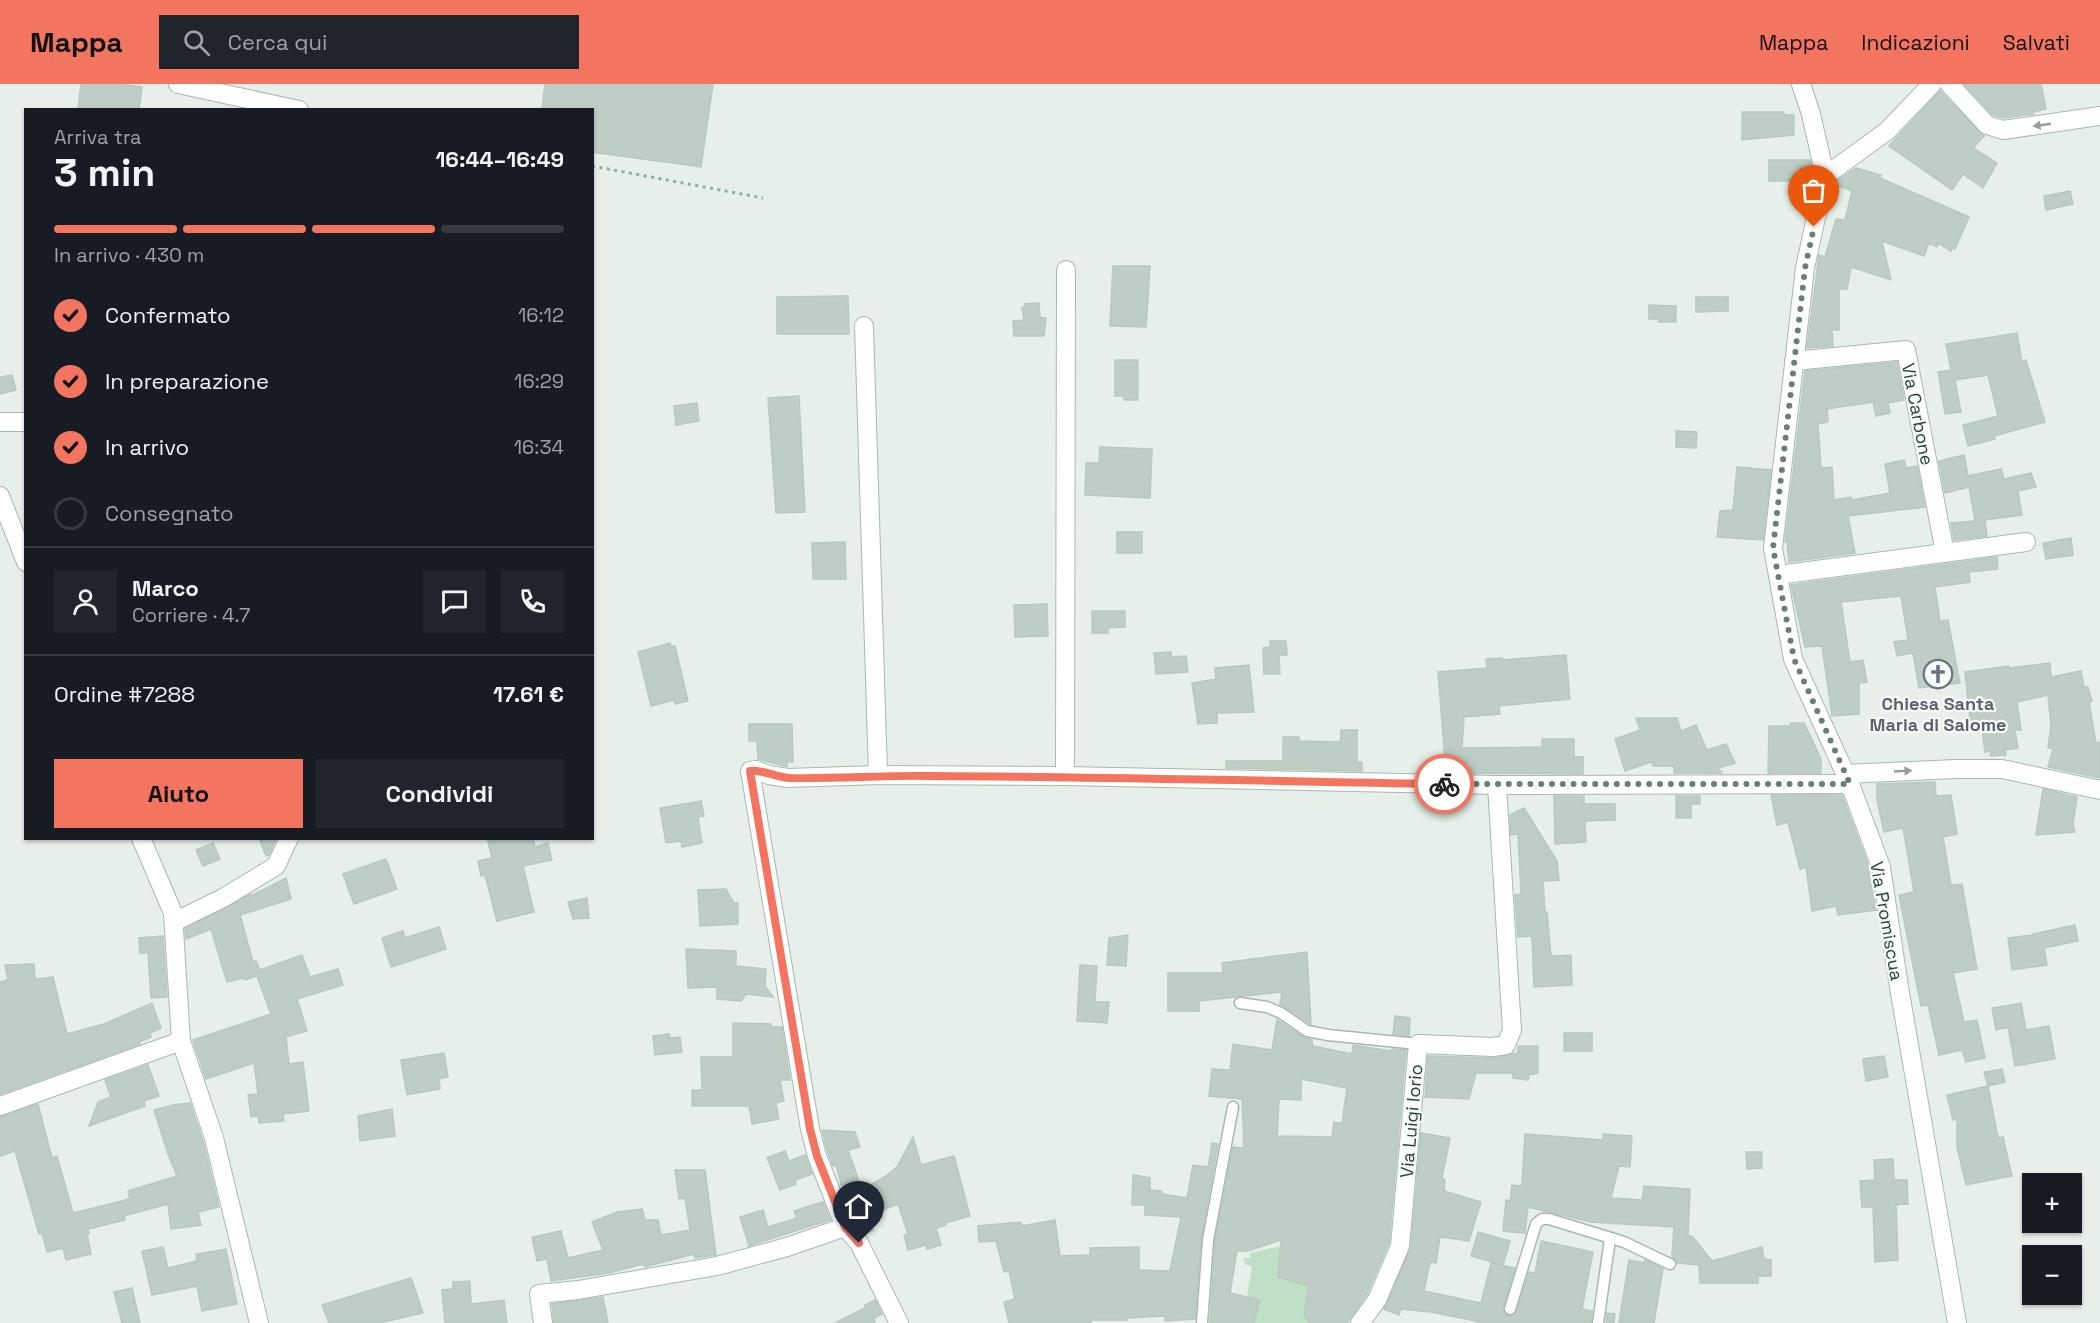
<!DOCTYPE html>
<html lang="it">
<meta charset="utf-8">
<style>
body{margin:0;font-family:"Space Grotesk",sans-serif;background:#20242c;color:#f1f3f6;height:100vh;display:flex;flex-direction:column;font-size:22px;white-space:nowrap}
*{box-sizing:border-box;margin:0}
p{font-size:20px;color:#9ea1a6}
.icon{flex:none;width:33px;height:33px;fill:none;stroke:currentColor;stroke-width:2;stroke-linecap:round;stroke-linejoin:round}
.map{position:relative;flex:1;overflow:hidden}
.panel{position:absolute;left:24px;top:24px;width:570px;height:732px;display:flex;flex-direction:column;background:#171b24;border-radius:0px;box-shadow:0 2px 4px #0004}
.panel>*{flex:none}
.controls{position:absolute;left:2022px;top:1089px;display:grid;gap:12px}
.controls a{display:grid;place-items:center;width:60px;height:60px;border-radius:0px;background:#171b24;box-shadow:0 2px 4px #0004;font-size:30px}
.pin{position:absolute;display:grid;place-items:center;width:51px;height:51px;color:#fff;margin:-62px -26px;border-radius:50% 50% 50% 0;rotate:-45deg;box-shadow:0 0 6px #0007}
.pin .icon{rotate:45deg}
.courier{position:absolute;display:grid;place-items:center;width:60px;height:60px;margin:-30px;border:4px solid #f37560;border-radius:50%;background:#fff;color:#222;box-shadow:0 2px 8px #0007}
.summary em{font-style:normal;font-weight:700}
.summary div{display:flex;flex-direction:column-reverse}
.summary{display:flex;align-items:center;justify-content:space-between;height:102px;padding:0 30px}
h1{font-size:39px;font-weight:700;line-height:45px}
.bar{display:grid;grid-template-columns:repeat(4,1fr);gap:9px 6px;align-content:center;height:72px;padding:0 30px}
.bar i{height:8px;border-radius:4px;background:#363941}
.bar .active{background:#f37560}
.bar p{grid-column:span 4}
.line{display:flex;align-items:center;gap:15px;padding:0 30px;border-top:2px solid #363941}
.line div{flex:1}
.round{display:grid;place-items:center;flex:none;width:63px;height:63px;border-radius:0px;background:#20242c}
ol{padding:0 30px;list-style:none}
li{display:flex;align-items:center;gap:18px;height:66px}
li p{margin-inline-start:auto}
li .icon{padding:6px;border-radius:50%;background:#f37560;color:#111;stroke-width:4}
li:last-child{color:#9ea1a6}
li i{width:33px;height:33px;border:3px solid #363941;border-radius:50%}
.action{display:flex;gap:12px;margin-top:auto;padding:12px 30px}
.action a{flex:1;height:69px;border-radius:0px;background:#f37560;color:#111;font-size:24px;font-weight:700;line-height:69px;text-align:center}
.action a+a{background:#20242c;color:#f1f3f6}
header{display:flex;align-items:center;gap:36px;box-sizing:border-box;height:84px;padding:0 30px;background:#f37560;color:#111}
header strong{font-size:28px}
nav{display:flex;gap:33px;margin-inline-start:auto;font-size:21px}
.search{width:420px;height:54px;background:#20242c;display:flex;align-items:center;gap:15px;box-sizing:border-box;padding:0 21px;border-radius:0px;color:#9ea1a6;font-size:22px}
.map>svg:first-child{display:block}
</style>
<header>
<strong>Mappa</strong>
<div class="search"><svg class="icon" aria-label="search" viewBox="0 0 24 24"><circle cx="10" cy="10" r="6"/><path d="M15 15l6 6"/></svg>Cerca qui</div>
<nav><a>Mappa</a><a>Indicazioni</a><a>Salvati</a></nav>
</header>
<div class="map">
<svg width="2100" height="1239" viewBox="0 0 2100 1239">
<rect width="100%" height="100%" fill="#e6efea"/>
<polygon fill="#bfe0c4" points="1281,1162 1278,1189 1280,1194 1307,1200 1308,1208 1304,1227 1307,1228 1307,1239 1237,1239 1209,1234 1210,1231 1219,1232 1236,1212 1247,1213 1252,1182 1246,1181 1243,1174 1250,1174 1250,1169"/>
<g fill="#becdc5" stroke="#b8c9c0" stroke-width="1.5" fill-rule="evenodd">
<polygon points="81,0 120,0 142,3 139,26 78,26"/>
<polygon points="545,0 713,0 701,83 592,68 592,26 542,26"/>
<polygon points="1964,0 2041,0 2046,25 2033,28 2034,30 2004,34 1993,31"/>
<polygon points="1940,7 1984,52 1973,64 1997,79 1983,104 1963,90 1952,106 1889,62"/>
<polygon points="1742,28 1784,28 1784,31 1794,31 1794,51 1742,56"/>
<polygon points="1769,76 1810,76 1813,90 1812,97 1769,97"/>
<polygon points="1856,84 1881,91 1880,94 1969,133 1955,165 1952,164 1951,167 1938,159 1937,163 1929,159 1924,172 1882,157 1891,196 1851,183 1847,205 1839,205 1839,246 1832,246 1833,262 1807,264 1819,171 1825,173 1836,135 1845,136 1852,107 1836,101 1837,97"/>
<polygon points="2070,107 2073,120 2046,126 2044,112"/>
<polygon points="1113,182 1150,182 1146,243 1110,242"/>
<polygon points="848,212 849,250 777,250 777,213"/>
<polygon points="1696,213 1728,213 1728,227 1696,228"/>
<polygon points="1039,219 1040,233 1046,234 1044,252 1014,252 1013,237 1024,236 1022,223 1025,223 1025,220"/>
<polygon points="1649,221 1676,222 1676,238 1659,238 1659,235 1649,235"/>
<polygon points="2017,249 2022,278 2026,276 2045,338 1994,352 1995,355 1968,362 1963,341 1998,332 1988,291 1955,296 1961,328 1945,330 1938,288 1951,286 1946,260"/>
<polygon points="1115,276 1138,276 1138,316 1124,316 1124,312 1115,312"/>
<polygon points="1897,278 1904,316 1888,319 1890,329 1876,332 1873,318 1827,325 1828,338 1818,340 1821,384 1832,383 1834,416 1851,413 1852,416 1890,409 1885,380 1904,376 1906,384 1917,382 1925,423 1848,432 1855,469 1789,478 1787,458 1785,458 1805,287"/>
<polygon points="12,291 16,306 0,310 0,293"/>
<polygon points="799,312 805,428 776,429 768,314"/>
<polygon points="697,319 699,337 676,341 674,322"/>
<polygon points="1676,347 1697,348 1696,364 1676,363"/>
<polygon points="1100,363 1152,365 1150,414 1085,411 1086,379 1099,379"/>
<polygon points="1964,371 1968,392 2001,385 2004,395 2031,389 2036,403 2018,407 2022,431 1985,436 1987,452 1954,456 1951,439 1975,437 1969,403 1945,409 1939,377"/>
<polygon points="1737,383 1771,386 1763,456 1717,453 1720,427 1733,426"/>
<rect x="1117" y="448" width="25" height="21"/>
<polygon points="2071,454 2073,471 2046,475 2043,459"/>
<polygon points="845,458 846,495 813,495 812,459"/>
<polygon points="1997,473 1998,485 1969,488 1970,498 1935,503 1940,537 1948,536 1960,599 1919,604 1913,569 1897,572 1894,558 1908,556 1901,512 1841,518 1850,578 1863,576 1867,598 1859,599 1859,630 1832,632 1822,562 1805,563 1791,501"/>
<polygon points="1047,520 1048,552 1015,553 1014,521"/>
<polygon points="1092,527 1125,527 1125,543 1108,544 1108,549 1092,549"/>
<polygon points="1270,557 1286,557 1287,571 1279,571 1280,590 1264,590 1263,564 1270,563"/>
<polygon points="670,559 671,562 675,562 688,617 675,620 674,616 651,622 638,568"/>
<polygon points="1171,568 1171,573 1186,572 1188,588 1156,590 1154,569"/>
<polygon points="1566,571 1570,615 1499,622 1500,630 1464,633 1462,664 1542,663 1542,655 1574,655 1574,673 1583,673 1583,690 1446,689 1438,588 1487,584 1486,575 1502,574 1502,576"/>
<polygon points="2050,579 2051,593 2081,587 2084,603 2088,603 2092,617 2089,618 2096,659 2100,658 2100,694 2048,683 2053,665 2048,664 2051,641 2048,611 2017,618 2021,646 2015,646 2018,664 2005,666 2006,671 1991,672 1990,667 1985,668 1981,636 1970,637 1965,588 2009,582 2009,584"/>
<polygon points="1249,581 1254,628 1217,629 1217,639 1198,640 1192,599 1216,595 1215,584"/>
<polygon points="1636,634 1677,634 1681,647 1696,641 1707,666 1726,660 1735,679 1718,684 1722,689 1674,689 1674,682 1653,682 1651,678 1625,687 1615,655 1640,646"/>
<polygon points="1791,639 1804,639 1821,675 1821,689 1768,689 1769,642 1790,642"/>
<polygon points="749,640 792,640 793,678 787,678 787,682 784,682 758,675 757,657 749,657"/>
<polygon points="1341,646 1357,646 1357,678 1362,678 1362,687 1226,684 1226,677 1283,677 1283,653 1299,653 1299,657 1340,658"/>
<polygon points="1935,698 1936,712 1951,711 1957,750 1943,753 1951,801 1962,800 1977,885 1953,889 1964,938 1977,936 1985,974 1966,978 1962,966 1939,971 1928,921 1921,922 1899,811 1914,808 1903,744 1884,748 1877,717 1877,700"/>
<polygon points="2043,705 2077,713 2073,740 2075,748 2036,751"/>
<polygon points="1771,711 1842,711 1867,778 1876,826 1838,831 1836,822 1812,827 1806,783 1800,785 1788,738 1777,741"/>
<polygon points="1554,712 1584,712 1584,720 1615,720 1615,736 1585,737 1586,758 1555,760"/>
<polygon points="1676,712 1700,712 1700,720 1691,720 1691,734 1676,734"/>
<polygon points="701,717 704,732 698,733 702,759 682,763 681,757 666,759 660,724"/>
<polygon points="1524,724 1557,777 1559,796 1543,797 1545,828 1547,828 1551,872 1571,871 1572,901 1534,903 1532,852 1518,853 1515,811 1521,810 1518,750 1511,751 1510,731"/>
<polygon points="259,754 276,754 269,771 266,772"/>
<polygon points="487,754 533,754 535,763 548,759 552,776 523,782 534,828 497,837 485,791 481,792 478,777 492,774"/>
<polygon points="213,759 220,775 203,782 196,766"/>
<polygon points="386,775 397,805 354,820 343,790"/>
<polygon points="286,794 291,815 240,831 253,878 256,877 260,886 302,871 310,893 338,885 343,901 297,915 307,947 286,953 289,980 303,978 309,1027 283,1030 284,1037 259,1039 258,1032 251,1033 248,1011 258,1010 254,979 206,995 193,956 271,930 257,892 245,896 243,894 227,898 211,845 186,855 185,845 251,810 249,813"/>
<polygon points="726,805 734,819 738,819 738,840 700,842 698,806"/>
<polygon points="587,814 589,834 573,835 568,818"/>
<polygon points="2075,841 2078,857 2044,864 2047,881 2012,886 2008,854 2033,851 2033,850"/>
<polygon points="439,843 446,865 391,883 382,854 403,847 405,854"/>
<polygon points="1128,851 1126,882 1107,881 1109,854"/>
<polygon points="163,852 167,913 151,914 148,869 140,869 139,854"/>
<polygon points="686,865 736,867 736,882 766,885 765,902 773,913 746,910 741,917 717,915 717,903 688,904"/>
<polygon points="1307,868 1311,940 1280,920 1282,908 1199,917 1199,927 1168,927 1168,889 1223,889 1222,879"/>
<polygon points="34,880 35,895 53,893 67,950 104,940 152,919 161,944 150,949 151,953 139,958 140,960 0,1010 0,898 8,896 5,881"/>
<polygon points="1080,881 1097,882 1095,918 1109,918 1107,939 1077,937"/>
<polygon points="2021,919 2026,946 2049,942 2055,975 2015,982 2008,943 1996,946 1992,924"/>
<polygon points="1395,932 1410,934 1409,952 1393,950"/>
<path d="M1277,936L1303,953L1312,956L1313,962L1352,970L1353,961L1391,967L1392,965L1406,966L1389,1159L1367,1210L1347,1239H1309L1304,1230L1309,1202L1278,1193L1281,1156L1248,1167H1237L1230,1209L1260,1216L1254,1239H1210L1215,1157L1233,1063L1244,1064L1242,1015L1209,1012L1212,985L1230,986L1233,960L1272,966ZM1301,995L1347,1004L1342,1039L1334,1038L1332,1053L1277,1052L1279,1015L1301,1016Z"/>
<polygon points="733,939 771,940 771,943 782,943 790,996 780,996 784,1017 776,1019 779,1035 752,1040 749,1022 692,1022 692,1006 702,1006 701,973 733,973"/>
<rect x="1564" y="949" width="28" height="18"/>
<polygon points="669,950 670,954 680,953 682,968 655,971 653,952"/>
<polygon points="1518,962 1538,962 1538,989 1529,991 1528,996 1513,994 1513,989 1476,989 1469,1015 1425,1013 1428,972 1494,974 1518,969"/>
<polygon points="444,969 448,993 439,995 440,1005 407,1011 401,976"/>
<polygon points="1884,972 1888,993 1866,997 1863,975"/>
<polygon points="148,981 159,1012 144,1017 145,1022 89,1042 98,1018 111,1013 105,996"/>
<polygon points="2002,985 2005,998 1988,1002 1998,1054 2003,1053 2012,1092 1966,1101 1957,1063 1957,1035 1953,1036 1947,1011 1988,1002 1984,988"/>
<polygon points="190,1019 203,1057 219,1123 198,1128 201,1141 171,1145 168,1120 124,1132 125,1136 88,1145 89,1150 87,1150 91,1170 66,1176 63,1164 47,1168 42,1149 39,1150 15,1067 0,1072 0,1033 38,1020 52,1074 57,1072 73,1129 130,1115 128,1107 177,1092 168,1070 154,1026 173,1021"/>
<polygon points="392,1025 395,1052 360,1057 358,1032"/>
<polygon points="822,1046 855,1048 860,1063 848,1066 862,1106 886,1092 897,1083 913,1053 921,1081 954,1072 970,1132 945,1139 946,1141 936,1144 941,1161 927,1165 926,1161 908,1166 904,1151 908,1150 898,1120 867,1132 873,1146 866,1149 855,1137 844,1111 836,1081 833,1082 828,1069"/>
<polygon points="1421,1049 1450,1054 1442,1094 1445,1096 1444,1107 1481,1118 1469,1157 1440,1153 1436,1179 1430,1178 1424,1207 1481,1219 1491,1179 1515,1184 1503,1223 1505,1230 1512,1232 1517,1227 1529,1188 1535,1189 1541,1157 1593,1168 1582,1225 1592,1227 1591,1239 1476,1239 1476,1237 1431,1228 1401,1225 1399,1231 1384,1225 1411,1163"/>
<polygon points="1525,1050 1603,1056 1603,1050 1632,1052 1630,1083 1619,1082 1611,1114 1642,1116 1644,1102 1690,1105 1688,1152 1692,1152 1712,1177 1762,1163 1764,1175 1771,1176 1771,1192 1758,1192 1758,1199 1700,1199 1699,1181 1677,1179 1672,1172 1674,1143 1591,1138 1528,1123 1525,1149 1503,1147 1506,1116 1510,1117 1512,1101 1522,1102"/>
<polygon points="1212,1059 1218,1060 1201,1155 1195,1235 1165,1237 1165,1232 1127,1234 1127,1236 1091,1236 1091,1239 1009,1239 1004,1218 1015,1215 1009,1187 1004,1188 996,1157 979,1158 978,1142 1021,1138 1022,1142 1055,1136 1060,1172 1090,1171 1090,1164 1139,1163 1139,1186 1170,1187 1181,1133 1145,1131 1145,1121 1132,1121 1133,1091 1150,1094 1150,1106 1161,1107 1162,1110 1187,1114 1193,1081 1208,1083"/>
<polygon points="785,1067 789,1077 805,1071 812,1090 795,1096 796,1100 780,1106 767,1074"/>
<polygon points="1746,1068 1762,1068 1762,1084 1747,1085"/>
<polygon points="1893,1075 1894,1096 1907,1096 1908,1120 1896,1121 1898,1176 1875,1178 1873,1123 1862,1123 1860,1097 1875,1096 1874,1076"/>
<polygon points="675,1086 705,1086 716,1171 695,1174 694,1170 645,1183 643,1180 609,1189 551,1197 547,1175 537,1177 532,1153 561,1147 568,1174 603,1166 592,1138 617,1128 642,1125 645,1136 658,1136 661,1151 690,1146 685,1114 679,1115"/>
<polygon points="823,1118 830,1136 749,1162 740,1133 763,1126 768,1143 797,1134 794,1127"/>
<polygon points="1478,1148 1510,1157 1503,1181 1471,1172"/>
<polygon points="163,1163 168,1184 197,1177 196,1170 226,1165 237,1220 202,1227 197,1202 152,1211 142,1167"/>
<polygon points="1629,1176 1644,1179 1645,1176 1663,1185 1654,1239 1619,1239"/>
<polygon points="411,1194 423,1229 379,1239 329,1239 322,1221"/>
<polygon points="470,1197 471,1220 504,1216 507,1239 445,1239 442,1206 453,1205 453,1198"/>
<polygon points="132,1204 140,1239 122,1239 114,1208"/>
<polygon points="603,1213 608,1239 554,1239 552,1220"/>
<polygon points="875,1216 882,1230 874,1234 875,1239 835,1239 865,1224 865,1221"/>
<polygon points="1607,1229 1615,1230 1614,1239 1606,1239"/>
</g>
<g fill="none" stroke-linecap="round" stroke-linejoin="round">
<g stroke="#a8b8b1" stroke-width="13">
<g id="service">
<polyline points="1240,919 1267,923 1281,929 1307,947 1328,951 1418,960"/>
<polyline points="1510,1225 1536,1140 1542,1135 1549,1135 1624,1158 1670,1180"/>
<polyline points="1202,1239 1208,1156 1233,1023"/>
<polyline points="1598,1239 1610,1155"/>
</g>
</g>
<g stroke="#a8b8b1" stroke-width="20">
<g id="minor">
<polyline points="178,0 299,26"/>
<polyline points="1801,0 1811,30 1825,92"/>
<polyline points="1949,0 1987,41 2003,46 2100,32"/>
<polyline points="864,242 878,691"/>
<polyline points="1794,277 1906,266 1945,469"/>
<polyline points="0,338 26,338"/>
<polyline points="0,412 26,478"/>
<polyline points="1778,491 2026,458"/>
<polyline points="1845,690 1956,685 2002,685 2100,706"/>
<polyline points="1065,692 1066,186"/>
<polyline points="141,754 173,829 181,957 214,1054 259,1239"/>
<polyline points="174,838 223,814 276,782 289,754"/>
<polyline points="0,1022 181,957"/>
<polyline points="543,1239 539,1210 578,1206 717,1182 787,1163 845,1143"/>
<polyline points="899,1239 859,1159 845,1143 817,1072 810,1045 750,687 756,686 769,691 788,694 878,691 1065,692 1497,701 1850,700"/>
<polyline points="1360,1239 1377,1216 1400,1162 1418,960 1493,963 1506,961 1512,946 1497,701"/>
</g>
</g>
<g stroke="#a8b8b1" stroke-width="20">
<polyline id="tertiary" points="1932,0 1887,47 1825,92 1805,184 1773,464 1793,575 1850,700 1881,783 1899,903 1957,1239"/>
</g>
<polyline stroke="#86b3a0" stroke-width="3" stroke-dasharray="3 4.5" stroke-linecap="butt" points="592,82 763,114"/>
<use href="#service" stroke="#fff" stroke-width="10"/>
<use href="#minor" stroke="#fff" stroke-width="18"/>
<use href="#tertiary" stroke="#fff" stroke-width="18"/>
</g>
<defs><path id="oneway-solid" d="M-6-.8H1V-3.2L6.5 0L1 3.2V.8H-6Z" transform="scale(1.5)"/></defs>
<g fill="#92a09b">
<use href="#oneway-solid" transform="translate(2042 41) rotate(172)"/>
<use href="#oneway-solid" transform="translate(1903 687) rotate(-3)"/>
</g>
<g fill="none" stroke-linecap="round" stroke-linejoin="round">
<polyline stroke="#687f76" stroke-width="6" stroke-dasharray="0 10.8" points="1444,700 1850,700 1794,575 1773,464 1805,184 1814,143"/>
<path stroke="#f37560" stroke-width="8" d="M859,1159L845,1143L817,1072L810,1045L750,687C760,685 777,693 790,694C836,695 884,691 930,692C1102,693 1273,697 1444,700"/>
</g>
<defs>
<g id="church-ring" transform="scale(1.5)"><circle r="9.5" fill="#f7fbf8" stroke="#6b7280" stroke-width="1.5"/><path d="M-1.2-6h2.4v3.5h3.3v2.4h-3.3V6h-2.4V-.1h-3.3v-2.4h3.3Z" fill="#6b7280"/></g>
</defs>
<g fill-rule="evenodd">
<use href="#church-ring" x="1938" y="590"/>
</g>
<g text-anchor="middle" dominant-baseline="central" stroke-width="4.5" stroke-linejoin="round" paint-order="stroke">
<g font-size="18" fill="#244237" stroke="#f7fbf8">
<text transform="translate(1918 330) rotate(79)">Via Carbone</text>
<text transform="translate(1887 837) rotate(80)">Via Promiscua</text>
<text transform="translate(1411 1037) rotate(-85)">Via Luigi Iorio</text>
</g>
<g font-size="18" font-weight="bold" fill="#5b616d" stroke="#f7fbf8">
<text x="1938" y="619">Chiesa Santa<tspan x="1938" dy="21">Maria di Salome</tspan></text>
</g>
</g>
</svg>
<div class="controls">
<a>+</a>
<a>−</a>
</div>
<div class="pin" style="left:1814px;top:143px;background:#ea580c"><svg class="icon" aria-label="bag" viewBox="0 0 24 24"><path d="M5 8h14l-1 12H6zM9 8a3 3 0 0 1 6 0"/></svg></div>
<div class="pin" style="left:859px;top:1159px;background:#1f2937"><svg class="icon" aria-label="home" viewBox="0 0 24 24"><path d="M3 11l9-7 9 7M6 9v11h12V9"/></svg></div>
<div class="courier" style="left:1444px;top:700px"><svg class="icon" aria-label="bike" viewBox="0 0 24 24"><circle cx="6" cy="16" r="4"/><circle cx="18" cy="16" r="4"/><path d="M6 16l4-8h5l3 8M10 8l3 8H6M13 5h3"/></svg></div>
<section class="panel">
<div class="summary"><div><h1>3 min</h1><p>Arriva tra</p></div><em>16:44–16:49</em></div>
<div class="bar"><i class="active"></i><i class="active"></i><i class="active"></i><i></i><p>In arrivo · 430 m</p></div>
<ol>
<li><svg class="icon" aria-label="check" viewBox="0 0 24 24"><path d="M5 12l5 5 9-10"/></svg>Confermato<p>16:12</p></li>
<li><svg class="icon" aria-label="check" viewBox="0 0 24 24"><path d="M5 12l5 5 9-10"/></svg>In preparazione<p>16:29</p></li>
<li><svg class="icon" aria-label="check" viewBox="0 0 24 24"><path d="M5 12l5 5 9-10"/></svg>In arrivo<p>16:34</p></li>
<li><i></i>Consegnato</li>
</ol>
<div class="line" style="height:108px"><a class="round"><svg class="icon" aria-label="person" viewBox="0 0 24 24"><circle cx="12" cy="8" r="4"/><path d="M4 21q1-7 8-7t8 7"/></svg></a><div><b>Marco</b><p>Corriere · 4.7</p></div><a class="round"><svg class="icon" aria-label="chat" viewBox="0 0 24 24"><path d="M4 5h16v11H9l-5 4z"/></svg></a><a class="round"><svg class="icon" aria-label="phone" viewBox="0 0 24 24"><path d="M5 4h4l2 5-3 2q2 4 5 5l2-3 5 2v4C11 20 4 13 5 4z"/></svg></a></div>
<div class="line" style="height:78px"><div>Ordine #7288</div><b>17.61 €</b></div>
<div class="action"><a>Aiuto</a><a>Condividi</a></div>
</section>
</div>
